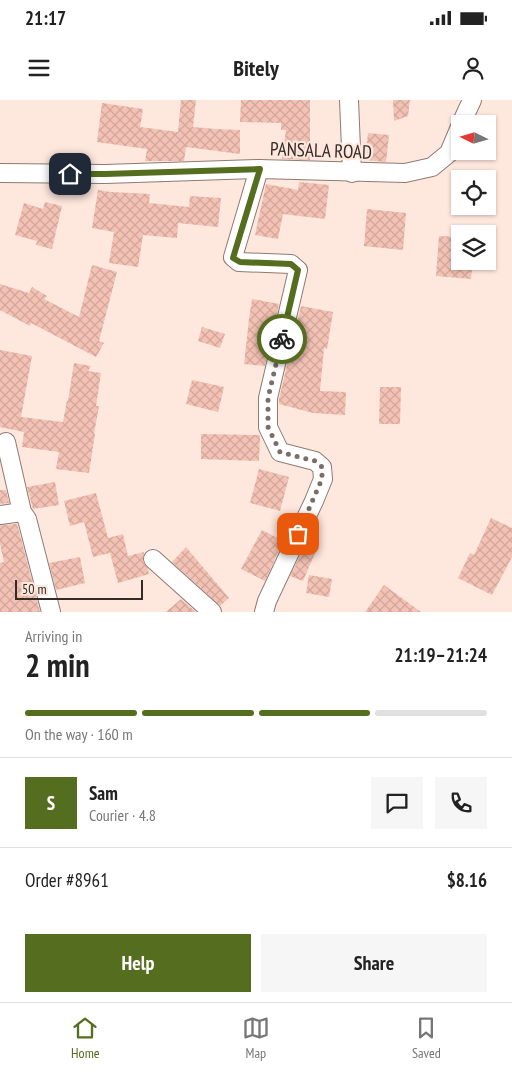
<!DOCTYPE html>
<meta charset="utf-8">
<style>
body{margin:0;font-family:"PT Sans Narrow",sans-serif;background:#f6f6f6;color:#222;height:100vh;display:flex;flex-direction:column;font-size:19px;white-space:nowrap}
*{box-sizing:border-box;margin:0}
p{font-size:16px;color:#767676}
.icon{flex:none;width:28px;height:28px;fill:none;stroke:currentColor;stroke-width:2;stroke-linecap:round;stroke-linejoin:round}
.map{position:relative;height:512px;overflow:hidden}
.side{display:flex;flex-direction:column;background:#fff;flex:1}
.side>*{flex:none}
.needle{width:32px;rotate:275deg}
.tools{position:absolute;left:451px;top:15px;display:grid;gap:10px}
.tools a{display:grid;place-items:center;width:45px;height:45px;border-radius:0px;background:#fff;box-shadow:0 1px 4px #0004;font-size:25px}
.scale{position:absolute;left:15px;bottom:12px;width:128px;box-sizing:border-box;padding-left:5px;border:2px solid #342b27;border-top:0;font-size:14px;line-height:18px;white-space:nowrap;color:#342b27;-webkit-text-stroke:4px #fee7dd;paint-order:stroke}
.pin{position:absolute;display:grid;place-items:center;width:42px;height:42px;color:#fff;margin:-21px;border-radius:10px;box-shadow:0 2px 8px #0006}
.courier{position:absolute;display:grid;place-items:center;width:50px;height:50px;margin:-25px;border:4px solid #556d1e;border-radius:50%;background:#fff;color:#222;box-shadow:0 1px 6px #0007}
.head em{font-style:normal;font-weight:600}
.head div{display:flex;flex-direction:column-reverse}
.head{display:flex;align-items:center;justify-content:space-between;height:85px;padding:0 25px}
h1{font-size:32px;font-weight:600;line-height:38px}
.bar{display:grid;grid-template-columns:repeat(4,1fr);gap:8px 5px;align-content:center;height:60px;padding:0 25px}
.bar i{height:6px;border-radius:4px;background:#e0e0e0}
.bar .active{background:#556d1e}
.bar p{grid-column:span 4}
.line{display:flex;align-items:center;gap:12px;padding:0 25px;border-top:1px solid #e0e0e0}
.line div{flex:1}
.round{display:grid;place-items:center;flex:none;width:52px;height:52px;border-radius:0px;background:#f6f6f6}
.action{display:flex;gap:10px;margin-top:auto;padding:10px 25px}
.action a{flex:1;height:58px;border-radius:0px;background:#556d1e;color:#fff;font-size:20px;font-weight:600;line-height:58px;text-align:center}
.action a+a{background:#f6f6f6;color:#222}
.status{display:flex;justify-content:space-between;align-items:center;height:35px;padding:0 25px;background:#fff;direction:ltr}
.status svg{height:14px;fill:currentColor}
header{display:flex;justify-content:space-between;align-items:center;height:65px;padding:0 25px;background:#fff;font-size:22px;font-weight:600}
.dock{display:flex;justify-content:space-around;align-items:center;height:70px;border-top:1px solid #e0e0e0;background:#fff;font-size:14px;color:#767676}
.dock a{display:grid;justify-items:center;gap:2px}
.dock .active{color:#556d1e}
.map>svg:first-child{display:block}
</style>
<div class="status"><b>21:17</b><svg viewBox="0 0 49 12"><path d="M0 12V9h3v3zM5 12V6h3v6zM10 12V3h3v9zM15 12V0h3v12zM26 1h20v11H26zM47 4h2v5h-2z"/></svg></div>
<header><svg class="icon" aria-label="menu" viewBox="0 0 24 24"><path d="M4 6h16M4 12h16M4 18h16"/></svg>Bitely<svg class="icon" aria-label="person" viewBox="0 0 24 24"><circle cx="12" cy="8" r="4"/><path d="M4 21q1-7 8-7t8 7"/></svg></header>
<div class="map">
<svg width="512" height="512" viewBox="0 0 512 512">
<defs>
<pattern id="building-cross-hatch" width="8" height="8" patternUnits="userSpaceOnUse" patternTransform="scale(1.25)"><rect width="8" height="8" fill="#f4c2b4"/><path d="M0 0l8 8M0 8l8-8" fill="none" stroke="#d2a79b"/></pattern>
</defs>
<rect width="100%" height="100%" fill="#fee7dd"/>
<g fill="url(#building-cross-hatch)">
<polygon points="181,0 196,0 193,27 216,29 240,30 240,54 186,47 184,61 145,61 147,49 97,42 102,3 143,9 140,27 178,32"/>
<polygon points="241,0 310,0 310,42 312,43 310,60 282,59 286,30 281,30 281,23 240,22"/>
<polygon points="393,0 410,0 408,16 394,21"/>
<polygon points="368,33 389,35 386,62 365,60"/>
<polygon points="299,82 329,85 325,119 283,114 278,139 255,135 266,84 298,90"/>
<polygon points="98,90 111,92 150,94 149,103 189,107 190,96 221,98 218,127 178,123 177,138 143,135 138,167 109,163 114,132 92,128"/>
<polygon points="45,102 62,106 52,149 36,145 37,141 15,135 24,103 43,109"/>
<polygon points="367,109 406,113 403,150 364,146"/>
<polygon points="439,136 460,137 460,161 473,161 471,179 436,176"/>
<polygon points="92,165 117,172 99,241 104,243 96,257 31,223 30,226 0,210 0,184 29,193 32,187 47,196 44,199 79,217"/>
<polygon points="252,199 279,204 265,266 244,264 249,219"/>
<polygon points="301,206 333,212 327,249 324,248 320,291 346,292 345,315 313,313 279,304 279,299"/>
<polygon points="202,227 225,234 220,248 198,241"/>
<polygon points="0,250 32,256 21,317 63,322 67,300 68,301 74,263 91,266 88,271 101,273 96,306 99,306 94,334 95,334 89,373 56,369 59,352 22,347 24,332 0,327"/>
<polygon points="192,280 224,287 218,312 186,304"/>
<polygon points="380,287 401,287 400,324 379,324"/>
<polygon points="201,334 260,335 259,361 201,359"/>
<polygon points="259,369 289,377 280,411 250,403"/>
<polygon points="55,382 59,405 33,409 27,387"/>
<polygon points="0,390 6,390 9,403 0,404"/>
<polygon points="96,393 108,438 123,434 128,456 144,452 143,462 148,469 149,474 118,483 110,453 93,457 84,422 70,426 64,401"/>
<polygon points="491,418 512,428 512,457 492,495 458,478 470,453 474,455"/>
<polygon points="17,424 22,442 40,512 0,512 0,463 4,462 0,444 0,425"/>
<polygon points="262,430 283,441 265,481 241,469"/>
<polygon points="186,447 229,498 220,506 172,462"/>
<polygon points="304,448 315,453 303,481 290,476"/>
<polygon points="80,457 85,483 56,490 49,463"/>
<polygon points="309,475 332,479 329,497 306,493"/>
<polygon points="384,485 421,512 365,512"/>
<polygon points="181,499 196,512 166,512"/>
</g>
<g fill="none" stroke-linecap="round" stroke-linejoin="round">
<g stroke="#8f7a72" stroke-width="20">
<g id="street">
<polyline points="349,0 352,73"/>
<polyline points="461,24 472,0"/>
<polyline points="259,69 233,157 239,162 291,164 298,170 268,298 268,327 280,352 315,361 322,367 323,379 314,401 267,501 264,512"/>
<polyline points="0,73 105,74 259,69 405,73 432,67 449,53 460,27"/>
<polyline points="6,342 22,412"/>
<polyline points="0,415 22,412 27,419 51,512"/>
<polyline points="153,459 212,512"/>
</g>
</g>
<use href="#street" stroke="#fff" stroke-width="18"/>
</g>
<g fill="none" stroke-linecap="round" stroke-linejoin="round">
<polyline stroke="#7b6d67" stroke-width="5" stroke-dasharray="0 9" points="282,239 268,298 268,327 280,352 315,361 322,367 322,379 298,434"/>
<polyline stroke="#556d1e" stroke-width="6" points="70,74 105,74 260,69 233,158 240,162 291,164 298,170 282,239"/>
</g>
<g text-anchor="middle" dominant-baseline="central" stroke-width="4.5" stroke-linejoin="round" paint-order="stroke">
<g font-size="19" fill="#342b27" stroke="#fee7dd">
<text transform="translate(321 50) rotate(2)">PANSALA ROAD</text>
</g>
</g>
</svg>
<div class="tools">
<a><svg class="needle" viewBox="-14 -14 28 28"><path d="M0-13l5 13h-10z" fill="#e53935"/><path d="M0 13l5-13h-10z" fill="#767676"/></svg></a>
<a><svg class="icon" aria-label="locate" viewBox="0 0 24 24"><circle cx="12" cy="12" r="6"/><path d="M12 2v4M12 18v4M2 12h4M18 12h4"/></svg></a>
<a><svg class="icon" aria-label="layers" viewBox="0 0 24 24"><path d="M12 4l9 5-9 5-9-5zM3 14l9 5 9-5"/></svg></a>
</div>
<div class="scale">50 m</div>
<div class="pin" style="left:298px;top:434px;background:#ea580c"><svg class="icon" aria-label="bag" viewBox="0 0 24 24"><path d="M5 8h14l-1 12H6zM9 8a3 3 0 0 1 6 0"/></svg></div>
<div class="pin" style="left:70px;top:74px;background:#1f2937"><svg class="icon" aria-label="home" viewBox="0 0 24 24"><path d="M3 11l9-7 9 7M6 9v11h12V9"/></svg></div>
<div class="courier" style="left:282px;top:239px"><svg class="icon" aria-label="bike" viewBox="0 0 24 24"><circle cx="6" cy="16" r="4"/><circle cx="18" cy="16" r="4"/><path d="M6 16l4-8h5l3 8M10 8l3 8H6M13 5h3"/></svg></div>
</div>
<section class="side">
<div class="head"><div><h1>2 min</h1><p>Arriving in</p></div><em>21:19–21:24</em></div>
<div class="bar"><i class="active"></i><i class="active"></i><i class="active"></i><i></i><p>On the way · 160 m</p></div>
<div class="line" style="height:90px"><b class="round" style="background:#556d1e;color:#fff">S</b><div><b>Sam</b><p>Courier · 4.8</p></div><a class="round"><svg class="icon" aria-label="chat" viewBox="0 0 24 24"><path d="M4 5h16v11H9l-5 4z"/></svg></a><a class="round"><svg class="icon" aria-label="phone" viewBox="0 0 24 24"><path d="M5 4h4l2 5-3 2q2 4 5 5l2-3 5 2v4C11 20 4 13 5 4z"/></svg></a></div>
<div class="line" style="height:65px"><div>Order #8961</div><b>$8.16</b></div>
<div class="action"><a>Help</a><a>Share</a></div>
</section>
<nav class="dock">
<a class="active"><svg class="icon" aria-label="home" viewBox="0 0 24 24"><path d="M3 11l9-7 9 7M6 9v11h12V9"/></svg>Home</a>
<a><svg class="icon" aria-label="map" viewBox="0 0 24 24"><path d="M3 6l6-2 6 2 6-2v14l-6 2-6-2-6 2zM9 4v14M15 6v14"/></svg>Map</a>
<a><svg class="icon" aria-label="saved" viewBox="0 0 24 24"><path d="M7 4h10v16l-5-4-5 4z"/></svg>Saved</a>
</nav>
